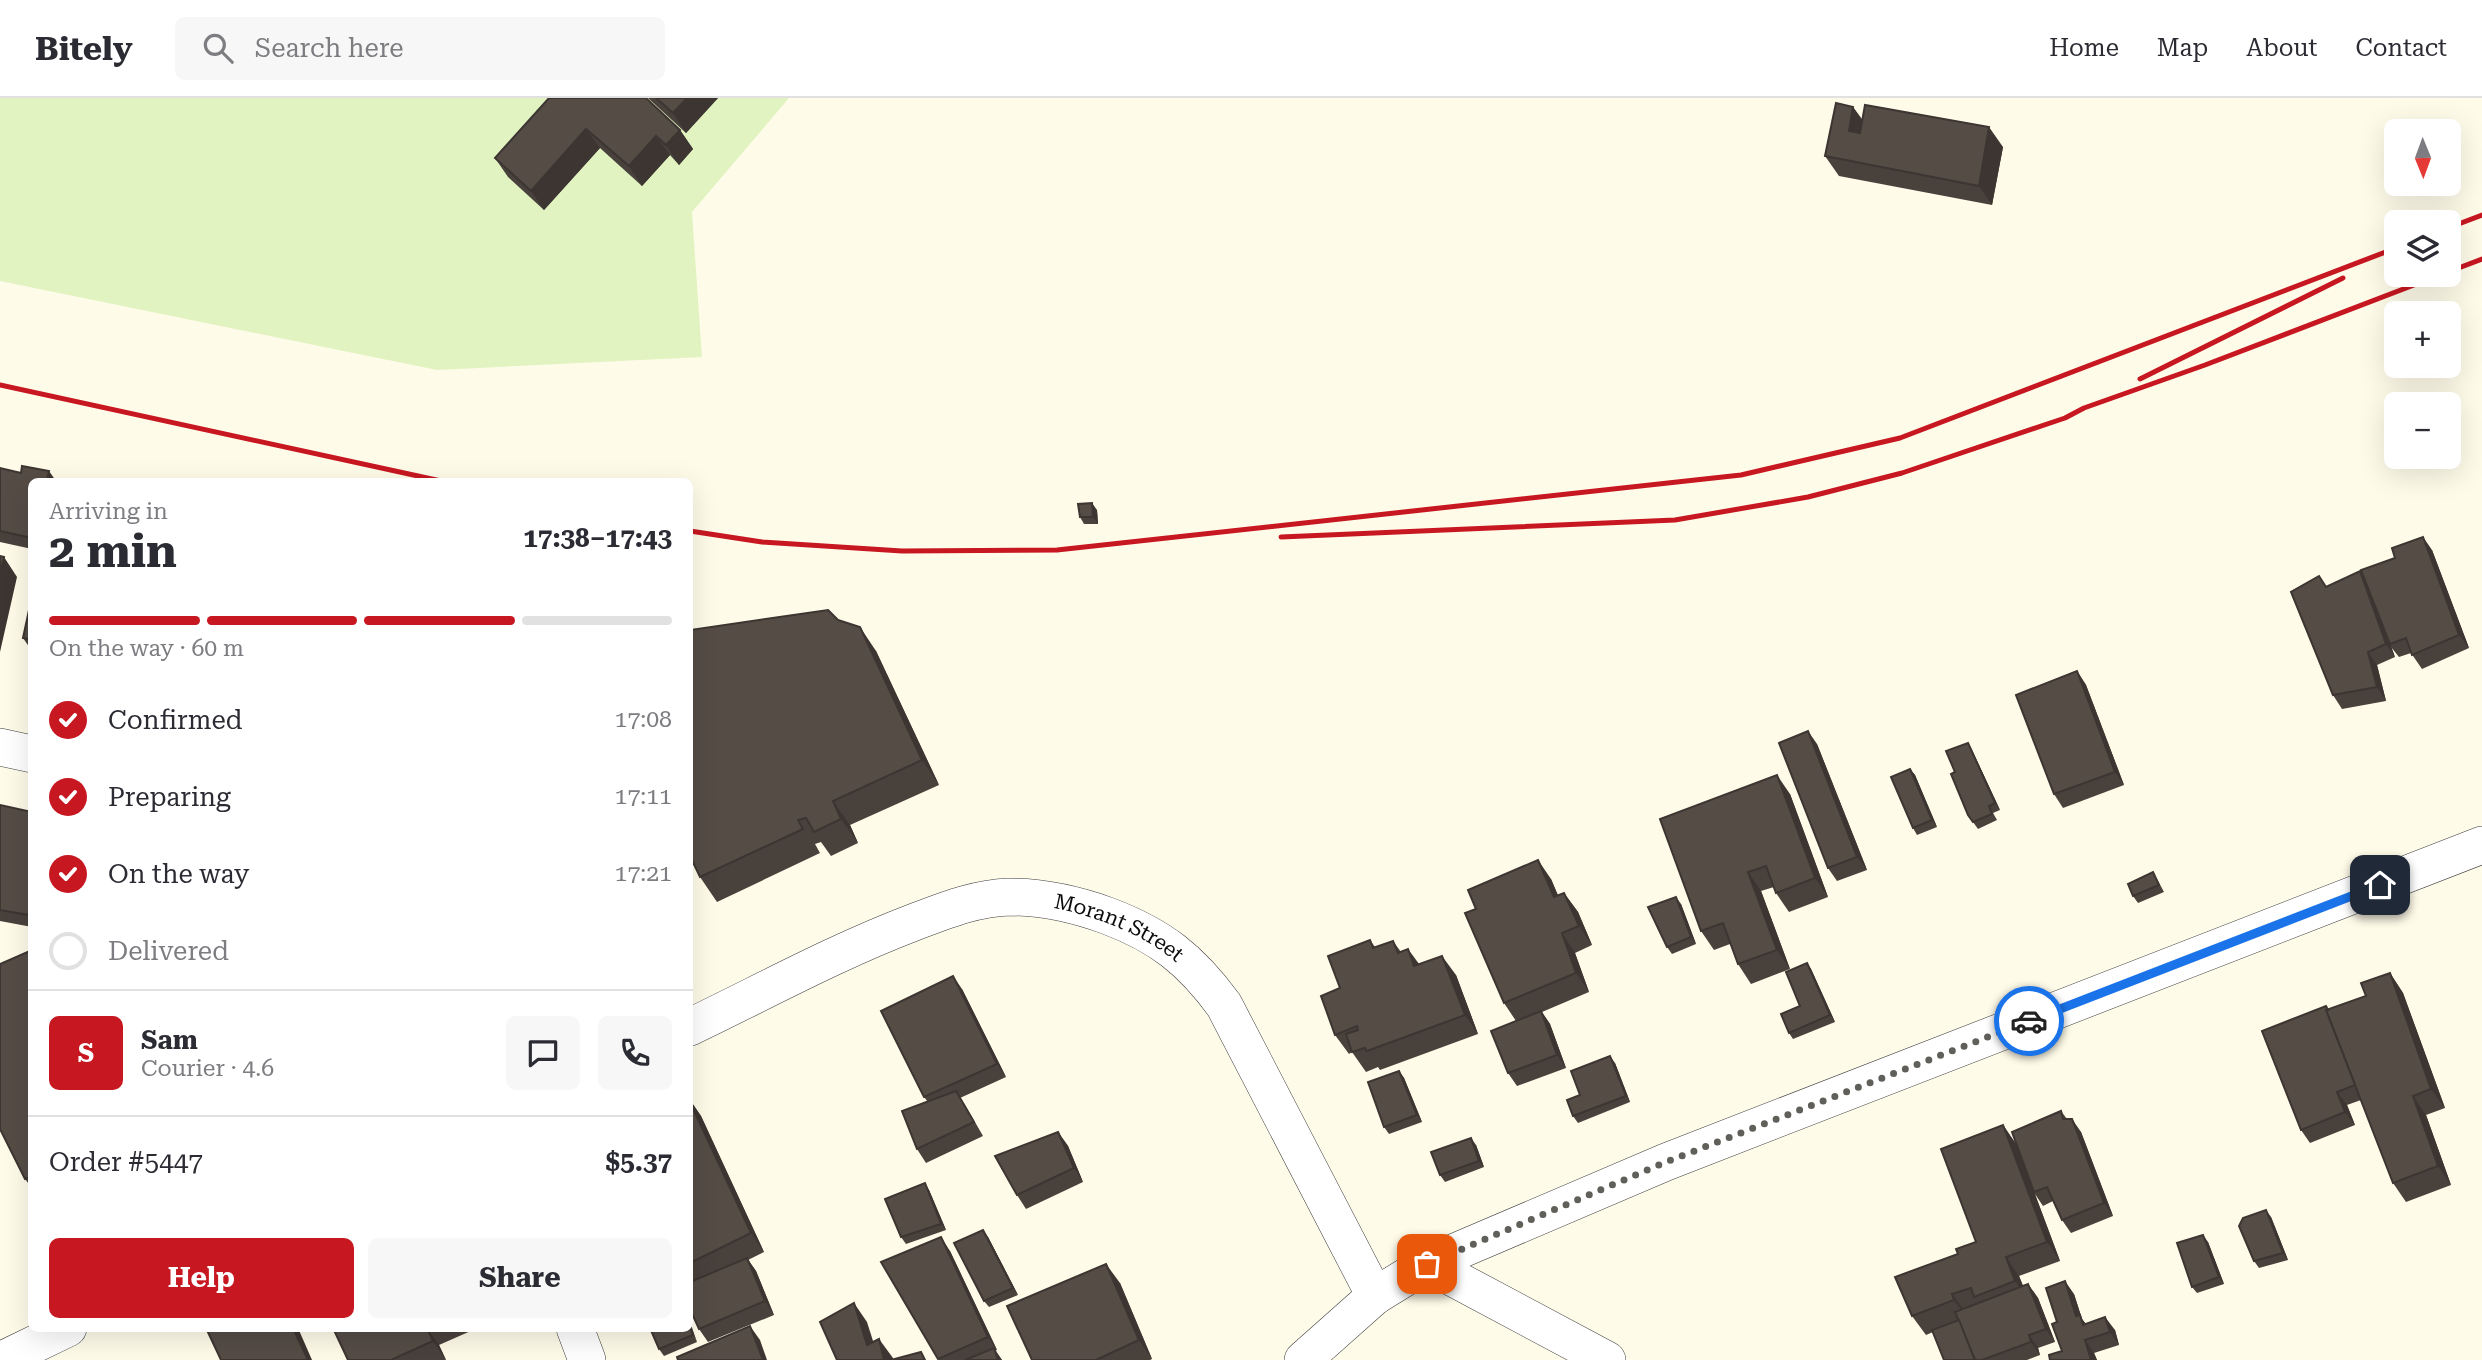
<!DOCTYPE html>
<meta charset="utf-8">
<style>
body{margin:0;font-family:"Roboto Serif",serif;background:#f7f7f7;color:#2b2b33;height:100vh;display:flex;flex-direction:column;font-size:26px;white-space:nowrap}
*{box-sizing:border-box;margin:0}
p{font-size:23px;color:#7c7c81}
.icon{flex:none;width:38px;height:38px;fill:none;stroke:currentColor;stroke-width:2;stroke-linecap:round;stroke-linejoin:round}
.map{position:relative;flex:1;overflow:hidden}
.sheet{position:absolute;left:28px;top:380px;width:665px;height:854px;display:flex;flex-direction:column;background:#fff;border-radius:10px;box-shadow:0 7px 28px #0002}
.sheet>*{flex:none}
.needle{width:46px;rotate:179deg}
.buttons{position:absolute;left:2384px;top:21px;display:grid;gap:14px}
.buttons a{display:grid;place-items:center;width:77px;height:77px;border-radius:10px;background:#fff;box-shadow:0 7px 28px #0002;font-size:35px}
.pin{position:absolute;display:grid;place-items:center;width:60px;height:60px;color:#fff;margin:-30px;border-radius:14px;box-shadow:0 4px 10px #0006}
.courier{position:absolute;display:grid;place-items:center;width:70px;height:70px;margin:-35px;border:5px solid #1a73e8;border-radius:50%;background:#fff;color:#222;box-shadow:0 2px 9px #0007}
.head em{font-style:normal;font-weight:700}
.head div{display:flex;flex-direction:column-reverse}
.head{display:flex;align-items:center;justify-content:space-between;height:119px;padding:0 21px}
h1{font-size:46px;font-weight:700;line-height:52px}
.bar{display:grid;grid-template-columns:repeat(4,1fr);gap:10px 7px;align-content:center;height:84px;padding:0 21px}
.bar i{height:9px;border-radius:5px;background:#e1e1e2}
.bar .active{background:#c71721}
.bar p{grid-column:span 4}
.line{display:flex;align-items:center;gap:18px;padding:0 21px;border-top:2px solid #e1e1e2}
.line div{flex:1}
.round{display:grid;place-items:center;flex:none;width:74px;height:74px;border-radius:10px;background:#f7f7f7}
ol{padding:0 21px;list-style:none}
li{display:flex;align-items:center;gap:21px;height:77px}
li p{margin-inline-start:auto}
li .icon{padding:7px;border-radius:50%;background:#c71721;color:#fff;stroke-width:4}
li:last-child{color:#7c7c81}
li i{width:38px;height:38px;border:4px solid #e1e1e2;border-radius:50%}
.button{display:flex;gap:14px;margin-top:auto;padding:14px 21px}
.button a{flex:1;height:80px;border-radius:10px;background:#c71721;color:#fff;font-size:28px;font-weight:700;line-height:80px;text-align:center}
.button a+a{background:#f7f7f7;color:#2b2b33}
header{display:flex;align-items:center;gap:42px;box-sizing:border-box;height:98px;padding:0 35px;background:#fff;border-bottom:2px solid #e1e1e2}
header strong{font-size:33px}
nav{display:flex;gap:38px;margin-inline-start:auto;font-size:24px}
.search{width:490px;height:63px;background:#f7f7f7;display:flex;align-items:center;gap:18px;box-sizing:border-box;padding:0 24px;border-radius:10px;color:#7c7c81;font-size:26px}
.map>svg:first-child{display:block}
</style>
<header>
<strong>Bitely</strong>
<div class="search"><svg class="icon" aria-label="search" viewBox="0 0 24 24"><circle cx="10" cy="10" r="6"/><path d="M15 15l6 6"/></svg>Search here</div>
<nav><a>Home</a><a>Map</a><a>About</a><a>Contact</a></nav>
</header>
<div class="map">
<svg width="2482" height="1262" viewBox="0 0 2482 1262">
<rect width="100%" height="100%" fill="#fffbe9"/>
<polygon fill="#e2f3c2" points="0,0 789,0 692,114 702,259 437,272 0,183"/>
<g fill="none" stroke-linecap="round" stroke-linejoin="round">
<g stroke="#3e3e3e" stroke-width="38">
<g id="minor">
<polyline points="0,649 32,656"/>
<path id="s1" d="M690,929C763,894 836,854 912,825C944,813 975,800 1009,799C1044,799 1075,806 1108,818C1161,838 1191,862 1224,907L1375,1198"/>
<polyline points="1427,1166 1607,1262"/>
<polyline points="575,1230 587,1262"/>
<polyline points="2,1262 68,1230"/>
<polyline points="1303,1262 1375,1198 1427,1166 1666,1064 2482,747"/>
</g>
</g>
<use href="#minor" stroke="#fff" stroke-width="37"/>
<g stroke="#c71721" stroke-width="5">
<polyline points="2448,130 2482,117"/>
<polyline points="2448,174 2482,161"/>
<polyline points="2140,281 2343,180"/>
<polyline points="0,287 441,383"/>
<polyline points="690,433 762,444 902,453 1057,452 1741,377 1900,340 2396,150"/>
<polyline points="1281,439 1675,422 1808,399 1902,375 2065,320 2084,310 2205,267 2440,177"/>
</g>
</g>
<g fill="#49413c">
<polygon points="549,0 680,32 693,51 679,67 670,57 642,88 600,50 544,112 508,79 495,60"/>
<polygon points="648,0 718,0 686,35"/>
<polygon points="1853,9 1862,22 2003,49 1992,107 1839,78 1825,58"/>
<polygon points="0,370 32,383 32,451 0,444"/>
<polygon points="1097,412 1098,426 1084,426 1080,419"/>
<polygon points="2432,452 2469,550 2422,571 2411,555 2399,559 2391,549 2395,559 2377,567 2386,603 2342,611 2333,597 2326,489 2360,474 2365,481"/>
<polygon points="32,498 32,553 23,540"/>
<polygon points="838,522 876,553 939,687 850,727 858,745 831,758 821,744 815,746 820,755 717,804 700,779"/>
<polygon points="2077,573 2086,587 2124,687 2063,710 2054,696"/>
<polygon points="1968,645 1972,652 2000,712 1993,715 1997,722 1978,731 1968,717 1955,674"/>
<polygon points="1817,646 1867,772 1837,783 1828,770"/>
<polygon points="1910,671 1915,677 1937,729 1917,737 1913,730"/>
<polygon points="1790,696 1828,799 1789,814 1776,795 1774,789 1761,793 1790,871 1751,886 1738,866 1730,846 1714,852 1701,833"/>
<polygon points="0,707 32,714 32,829 0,823"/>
<polygon points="1551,781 1558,798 1564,795 1578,814 1592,847 1575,855 1589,894 1542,914 1550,926 1566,970 1517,988 1508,975 1516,923 1504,905"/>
<polygon points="2157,781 2164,794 2138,805 2133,798"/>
<polygon points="1681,806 1696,846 1672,856 1667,849"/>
<polygon points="1370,842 1375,849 1393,843 1401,854 1419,866 1456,877 1478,936 1380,972 1378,969 1366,974 1352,954 1349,956 1335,937 1340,890"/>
<polygon points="32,852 32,1090 25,1081"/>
<polygon points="1807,865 1811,871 1835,924 1793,941 1789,935 1800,908"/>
<polygon points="2390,875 2403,895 2445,1010 2426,1017 2451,1087 2406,1104 2393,1085 2361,1002 2347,1007 2355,1027 2310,1045 2301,1032 2326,908 2328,911 2366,898"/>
<polygon points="962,891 1006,979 960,1000 983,1038 926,1065 917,1051 928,1004 924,999"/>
<polygon points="1615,965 1630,1004 1578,1025 1573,1018 1580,997"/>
<polygon points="1399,973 1404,980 1422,1024 1389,1036 1384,1029"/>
<polygon points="690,1002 701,1018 764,1154 748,1162 756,1173 774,1217 708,1244 699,1231 690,1211"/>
<polygon points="2061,1013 2067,1021 2081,1034 2113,1118 2071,1135 2062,1122 2053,1103 2043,1108 2035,1096 2060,1163 2019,1178 2023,1188 2028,1186 2038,1200 2055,1244 2038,1250 2040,1257 2027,1262 1944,1262 1933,1234 1926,1237 1912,1218 1958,1156 1976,1144 2003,1027 2016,1046"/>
<polygon points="1058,1034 1068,1048 1083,1084 1026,1111 1017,1097"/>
<polygon points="1476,1047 1484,1069 1445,1084 1440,1077"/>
<polygon points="929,1092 946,1132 906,1146 901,1139"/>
<polygon points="2271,1119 2288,1162 2259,1170 2254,1163"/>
<polygon points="988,1139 1018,1197 989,1209 984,1203"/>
<polygon points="2208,1144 2224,1186 2197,1195 2192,1189"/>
<polygon points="950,1153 997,1252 995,1253 1002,1262 939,1262 881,1164"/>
<polygon points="1120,1185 1152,1261 1150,1262 1032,1262"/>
<polygon points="2074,1196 2082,1221 2086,1226 2115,1232 2119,1247 2094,1255 2097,1262 2050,1262 2062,1253 2057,1224"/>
<polygon points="333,1230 472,1230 473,1232 439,1247 446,1262 348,1262"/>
<polygon points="690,1230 697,1244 664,1258 659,1251"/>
</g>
<g fill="#3c3531">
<polygon points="687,0 718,0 686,35 673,15"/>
<polygon points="1853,9 1867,28 1863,52 1849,33"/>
<polygon points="1989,29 2003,49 1992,107 1979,88"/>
<polygon points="586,31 600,50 544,112 531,93"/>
<polygon points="680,32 693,51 679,67 666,47"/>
<polygon points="656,38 670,57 642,88 629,68"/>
<polygon points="49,373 56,383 47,383"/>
<polygon points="1092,405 1097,412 1098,426 1093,419"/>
<polygon points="2423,439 2432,452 2469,550 2459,537"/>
<polygon points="4,459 17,479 0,554 0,477"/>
<polygon points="2360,473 2369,487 2395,559 2386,546"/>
<polygon points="860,529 876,553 939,687 922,662"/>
<polygon points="2368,554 2377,567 2386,603 2377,589"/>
<polygon points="2077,573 2086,587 2124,687 2115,674"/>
<polygon points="1808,633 1817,646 1867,772 1857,759"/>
<polygon points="1968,645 1972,652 2000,712 1995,705"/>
<polygon points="1910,671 1915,677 1937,729 1932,722"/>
<polygon points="1777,677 1790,696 1828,799 1815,780"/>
<polygon points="833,703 850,727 858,745 841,721"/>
<polygon points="1538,762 1551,781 1567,818 1554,799"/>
<polygon points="1748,774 1761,793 1790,871 1777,852"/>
<polygon points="1564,795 1578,814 1592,847 1579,828"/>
<polygon points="1676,799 1681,806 1696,846 1691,839"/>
<polygon points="1562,835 1575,855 1589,894 1576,875"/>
<polygon points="1408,851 1422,870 1414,868"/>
<polygon points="1442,858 1456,877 1478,936 1465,917"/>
<polygon points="1807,865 1811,871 1835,924 1830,917"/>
<polygon points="2390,875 2403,895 2445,1010 2431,991"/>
<polygon points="953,878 962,891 1006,979 997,966"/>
<polygon points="1541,913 1550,926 1566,970 1557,957"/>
<polygon points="1610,958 1615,965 1630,1004 1626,998"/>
<polygon points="1399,973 1404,980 1422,1024 1417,1017"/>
<polygon points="956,993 965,1007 983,1038 974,1024"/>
<polygon points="2337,994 2347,1007 2355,1027 2345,1014"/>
<polygon points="2413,998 2426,1017 2451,1087 2438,1068"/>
<polygon points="690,1002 701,1018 764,1154 751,1135"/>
<polygon points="2072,1021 2081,1034 2113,1118 2104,1105"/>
<polygon points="2003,1027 2016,1046 2060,1163 2047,1144"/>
<polygon points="1058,1034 1068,1048 1083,1084 1074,1070"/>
<polygon points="1471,1040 1476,1047 1484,1069 1479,1063"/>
<polygon points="925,1085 929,1092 946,1132 941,1126"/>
<polygon points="2266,1112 2271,1119 2288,1162 2283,1155"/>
<polygon points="983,1132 988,1139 1018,1197 1013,1190"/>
<polygon points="2203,1137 2208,1144 2224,1186 2219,1179"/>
<polygon points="941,1139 950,1153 997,1252 988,1239"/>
<polygon points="2006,1159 2019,1178 2029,1202 2015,1183"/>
<polygon points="747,1160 756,1173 774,1217 765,1203"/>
<polygon points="1106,1166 1120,1185 1152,1261 1139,1242"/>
<polygon points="2065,1183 2074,1196 2082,1221 2089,1230 2092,1240 2076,1218"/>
<polygon points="2028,1186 2038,1200 2055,1244 2046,1231"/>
<polygon points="1952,1196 1966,1215 1968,1221 1954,1202"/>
<polygon points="854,1205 867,1224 879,1262 867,1247"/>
<polygon points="2105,1219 2115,1232 2119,1247 2110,1234"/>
<polygon points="690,1224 697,1244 693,1237 690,1229"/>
<polygon points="750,1228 760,1242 767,1262 763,1262"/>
<polygon points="293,1230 298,1230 312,1262 308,1262"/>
<polygon points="427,1230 439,1247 446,1262 433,1243"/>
<polygon points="2029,1237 2038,1250 2040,1257 2031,1244"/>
<polygon points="879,1241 893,1260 893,1262 884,1262"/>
<polygon points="2085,1242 2094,1255 2097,1262 2091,1262"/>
<polygon points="994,1250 1002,1262 998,1262"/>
</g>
<g fill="#554c46" stroke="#3c3531" stroke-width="2">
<polygon points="549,0 646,0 680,32 666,47 656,38 629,68 586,31 531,93 495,60"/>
<polygon points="656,0 687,0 673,15"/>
<polygon points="1836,5 1853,9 1849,33 1860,35 1865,7 1989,29 1979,88 1825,58"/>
<polygon points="22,368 49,373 47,383 32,383 32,440 0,433 0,370 21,375"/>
<polygon points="1092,405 1093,419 1080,419 1078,406"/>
<polygon points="2423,439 2459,537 2412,557 2406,540 2390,546 2361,472 2395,460 2392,450"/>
<polygon points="0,458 4,459 0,477"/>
<polygon points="2360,473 2386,546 2368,554 2377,589 2333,597 2291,494 2319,478 2326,489"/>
<polygon points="32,498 32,542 23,540"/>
<polygon points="828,512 838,522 860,529 922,662 833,703 841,721 814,734 806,720 798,722 803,731 700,779 690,758 690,532"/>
<polygon points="2077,573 2115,674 2054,696 2016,597"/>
<polygon points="1808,633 1857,759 1828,770 1779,645"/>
<polygon points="1968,645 1995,705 1989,708 1992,716 1973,724 1968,717 1951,676 1955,674 1946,653"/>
<polygon points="1910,671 1932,722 1913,730 1891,679"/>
<polygon points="1777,677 1815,780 1776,795 1766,768 1748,774 1777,852 1738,866 1723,825 1701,833 1660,721"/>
<polygon points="0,707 32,714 32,806 29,817 0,812"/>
<polygon points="1538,762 1554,799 1564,795 1579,828 1562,835 1576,875 1504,905 1465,815 1476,811 1468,792"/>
<polygon points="2153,774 2159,787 2133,798 2128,786"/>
<polygon points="1676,799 1691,839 1667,849 1648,809"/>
<polygon points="1370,842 1373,850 1393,843 1398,855 1408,851 1414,868 1442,858 1465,917 1367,953 1365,950 1352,954 1346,936 1358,932 1357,928 1335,937 1321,898 1340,890 1328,858"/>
<polygon points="32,852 32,1078 25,1081 0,1031 0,866"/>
<polygon points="1807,865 1830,917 1789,935 1781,916 1800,908 1786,874"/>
<polygon points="2390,875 2431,991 2413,998 2438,1068 2393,1085 2326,912 2366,898 2361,885"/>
<polygon points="953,878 997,966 924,999 881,913"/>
<polygon points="2326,908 2328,912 2326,912 2355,987 2337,994 2345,1014 2301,1032 2262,933"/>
<polygon points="1541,913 1557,957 1508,975 1491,933"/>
<polygon points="1610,958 1626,998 1573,1018 1567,1002 1580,997 1571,973"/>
<polygon points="1399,973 1417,1017 1384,1029 1368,984"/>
<polygon points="956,993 974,1024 917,1051 902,1013"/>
<polygon points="690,1004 751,1135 690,1165"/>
<polygon points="2061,1013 2063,1021 2072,1021 2104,1105 2062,1122 2047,1089 2034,1094 2012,1034"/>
<polygon points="2003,1027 2047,1144 2006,1159 2015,1183 1974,1199 1971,1190 1952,1196 1954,1202 1912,1218 1895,1179 1958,1156 1956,1151 1976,1144 1941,1051"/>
<polygon points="1058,1034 1074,1070 1017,1097 995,1058"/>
<polygon points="1471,1040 1479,1063 1440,1077 1431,1054"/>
<polygon points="925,1085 941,1126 901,1139 885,1101"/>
<polygon points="2266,1112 2283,1155 2254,1163 2239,1128 2243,1120"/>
<polygon points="983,1132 1013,1190 984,1203 954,1145"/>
<polygon points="2203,1137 2219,1179 2192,1189 2177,1145"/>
<polygon points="941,1139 988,1239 938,1261 881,1164"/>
<polygon points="747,1160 765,1203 699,1231 690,1211 690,1184"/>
<polygon points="1106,1166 1139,1242 1096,1262 1032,1262 1007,1208"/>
<polygon points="2065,1183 2076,1218 2080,1217 2083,1227 2105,1219 2110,1234 2085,1242 2091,1262 2050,1262 2049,1257 2062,1253 2052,1226 2057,1224 2046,1190"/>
<polygon points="2028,1186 2046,1231 2029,1237 2031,1244 1982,1262 1975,1262 1955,1214"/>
<polygon points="854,1205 867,1247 879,1241 884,1262 837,1262 820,1224"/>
<polygon points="1959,1222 1974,1260 1975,1262 1944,1262 1932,1232"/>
<polygon points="750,1228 763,1262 678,1262 677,1259"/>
<polygon points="690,1229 693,1237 659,1251 650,1230 690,1230"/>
<polygon points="206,1230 293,1230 308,1262 221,1262"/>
<polygon points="333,1230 427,1230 433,1243 391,1262 348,1262"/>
<polygon points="994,1250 998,1262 965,1262"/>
<polygon points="921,1254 925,1262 891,1262"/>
</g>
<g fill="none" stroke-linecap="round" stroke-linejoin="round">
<polyline stroke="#605f59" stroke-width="7" stroke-dasharray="0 12.6" points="1427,1166 1666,1064 2029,923"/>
<polyline stroke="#1a73e8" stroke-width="9" points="2029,923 2380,787"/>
</g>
<g text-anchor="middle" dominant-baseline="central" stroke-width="7" stroke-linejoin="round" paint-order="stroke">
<g font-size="21" fill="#0b0b0b" stroke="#fff">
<text stroke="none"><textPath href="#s1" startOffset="462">Morant Street</textPath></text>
</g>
</g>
</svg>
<div class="buttons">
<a><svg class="needle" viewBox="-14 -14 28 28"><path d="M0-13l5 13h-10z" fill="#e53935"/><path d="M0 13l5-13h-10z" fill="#7c7c81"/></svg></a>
<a><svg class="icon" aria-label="layers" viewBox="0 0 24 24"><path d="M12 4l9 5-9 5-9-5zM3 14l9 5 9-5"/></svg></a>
<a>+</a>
<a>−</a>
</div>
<div class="pin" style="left:1427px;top:1166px;background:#ea580c"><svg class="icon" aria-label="bag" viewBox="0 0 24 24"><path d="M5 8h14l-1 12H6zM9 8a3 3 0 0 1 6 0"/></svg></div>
<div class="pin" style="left:2380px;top:787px;background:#1f2937"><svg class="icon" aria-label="home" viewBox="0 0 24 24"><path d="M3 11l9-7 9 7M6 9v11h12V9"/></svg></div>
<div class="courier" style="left:2029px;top:923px"><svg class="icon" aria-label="car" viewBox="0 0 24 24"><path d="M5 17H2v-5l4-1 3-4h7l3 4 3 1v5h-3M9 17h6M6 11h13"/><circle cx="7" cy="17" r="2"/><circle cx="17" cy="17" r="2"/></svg></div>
<section class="sheet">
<div class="head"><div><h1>2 min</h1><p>Arriving in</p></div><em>17:38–17:43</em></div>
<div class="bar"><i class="active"></i><i class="active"></i><i class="active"></i><i></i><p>On the way · 60 m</p></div>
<ol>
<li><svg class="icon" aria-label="check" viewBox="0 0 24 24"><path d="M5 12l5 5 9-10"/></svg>Confirmed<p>17:08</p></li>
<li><svg class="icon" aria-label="check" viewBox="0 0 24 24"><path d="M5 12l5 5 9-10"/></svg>Preparing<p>17:11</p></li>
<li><svg class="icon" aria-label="check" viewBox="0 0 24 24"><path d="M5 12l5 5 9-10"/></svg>On the way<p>17:21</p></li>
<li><i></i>Delivered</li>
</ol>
<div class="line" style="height:126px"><b class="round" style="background:#c71721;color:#fff">S</b><div><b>Sam</b><p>Courier · 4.6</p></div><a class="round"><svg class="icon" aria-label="chat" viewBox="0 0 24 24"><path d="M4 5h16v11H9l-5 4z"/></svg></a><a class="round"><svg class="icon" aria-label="phone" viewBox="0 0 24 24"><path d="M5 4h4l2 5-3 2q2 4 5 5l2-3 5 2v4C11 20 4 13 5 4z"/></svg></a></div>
<div class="line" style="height:91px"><div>Order #5447</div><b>$5.37</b></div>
<div class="button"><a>Help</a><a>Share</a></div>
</section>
</div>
